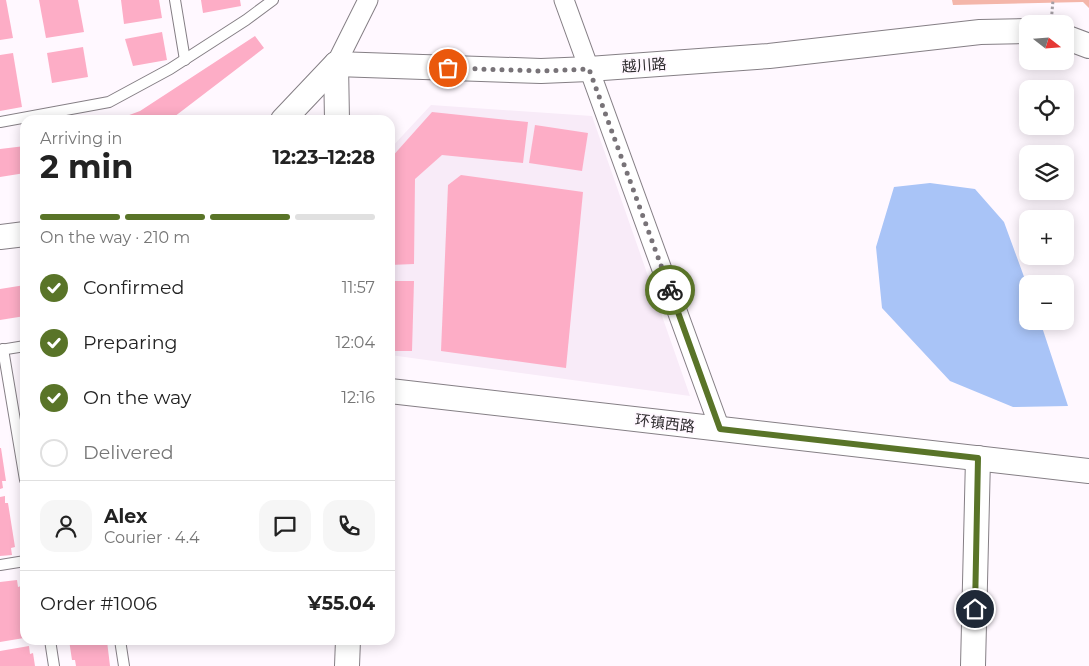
<!DOCTYPE html>
<meta charset="utf-8">
<style>
body{margin:0;font-family:Montserrat,"Noto Sans SC",sans-serif;background:#f6f6f6;color:#222;height:100vh;display:flex;flex-direction:column;font-size:19px;white-space:nowrap}
*{box-sizing:border-box;margin:0}
p{font-size:16px;color:#767676}
.icon{flex:none;width:28px;height:28px;fill:none;stroke:currentColor;stroke-width:2;stroke-linecap:round;stroke-linejoin:round}
.map{position:relative;flex:1;overflow:hidden}
.details{position:absolute;left:20px;top:115px;width:375px;height:530px;display:flex;flex-direction:column;background:#fff;border-radius:15px;box-shadow:0 2px 12px #0003}
.details>*{flex:none}
.needle{width:32px;rotate:107deg}
.tools{position:absolute;left:1019px;top:15px;display:grid;gap:10px}
.tools a{display:grid;place-items:center;width:55px;height:55px;border-radius:10px;background:#fff;box-shadow:0 2px 12px #0003;font-size:25px}
.pin{position:absolute;display:grid;place-items:center;width:42px;height:42px;color:#fff;margin:-21px;border:2px solid #fff;border-radius:50%;box-shadow:0 1px 5px #0007}
.courier{position:absolute;display:grid;place-items:center;width:50px;height:50px;margin:-25px;border:4px solid #597428;border-radius:50%;background:#fff;color:#222;box-shadow:0 1px 6px #0007}
.summary em{font-style:normal;font-weight:700}
.summary div{display:flex;flex-direction:column-reverse}
.summary{display:flex;align-items:center;justify-content:space-between;height:85px;padding:0 20px}
h1{font-size:32px;font-weight:700;line-height:38px}
.bar{display:grid;grid-template-columns:repeat(4,1fr);gap:8px 5px;align-content:center;height:60px;padding:0 20px}
.bar i{height:6px;border-radius:4px;background:#e0e0e0}
.bar .current{background:#597428}
.bar p{grid-column:span 4}
.line{display:flex;align-items:center;gap:12px;padding:0 20px;border-top:1px solid #e0e0e0}
.line div{flex:1}
.round{display:grid;place-items:center;flex:none;width:52px;height:52px;border-radius:15px;background:#f6f6f6}
ol{padding:0 20px;list-style:none}
li{display:flex;align-items:center;gap:15px;height:55px}
li p{margin-inline-start:auto}
li .icon{padding:5px;border-radius:50%;background:#597428;color:#fff;stroke-width:4}
li:last-child{color:#767676}
li i{width:28px;height:28px;border:2px solid #e0e0e0;border-radius:50%}
.map>svg:first-child{display:block}
</style>
<div class="map">
<svg width="1089" height="666" viewBox="0 0 1089 666">
<rect width="100%" height="100%" fill="#fff8ff"/>
<polygon fill="#f8ebf8" points="431,105 592,116 690,396 390,355 390,149"/>
<polygon fill="#f4b6aa" points="952,0 1089,0 1089,8 1083,2 953,5"/>
<polygon fill="#a9c4f7" points="930,183 975,189 1004,222 1027,285 1028,321 1040,321 1068,406 1013,407 950,381 882,308 876,247 894,187"/>
<g fill="#fdadc6">
<polygon points="0,0 6,0 13,38 0,40"/>
<polygon points="39,0 78,0 84,32 46,38"/>
<polygon points="121,0 159,0 162,18 124,24"/>
<polygon points="201,0 240,0 241,6 203,13"/>
<polygon points="162,32 167,60 133,66 125,39"/>
<polygon points="255,36 264,48 170,120 116,120 140,111"/>
<polygon points="83,47 88,77 52,83 47,53"/>
<polygon points="13,53 22,107 0,111 0,55"/>
<polygon points="432,112 528,122 523,163 442,155 415,179 414,264 390,265 390,159"/>
<polygon points="535,125 588,133 582,171 529,163"/>
<polygon points="25,146 25,173 0,177 0,149"/>
<polygon points="461,175 583,192 566,368 441,351 448,185"/>
<polygon points="390,281 414,281 412,351 390,351"/>
<polygon points="25,285 25,316 0,320 0,289"/>
<polygon points="0,448 1,448 6,481 2,481 3,488 0,489"/>
<polygon points="5,496 5,503 8,503 15,547 11,548 12,555 0,556 0,497"/>
<polygon points="17,580 18,587 21,586 25,615 25,631 23,631 24,638 0,642 0,582"/>
<polygon points="69,640 107,641 110,666 76,666 75,660 72,660"/>
<polygon points="29,646 30,654 33,653 35,666 0,666 0,651"/>
</g>
<g fill="none" stroke-linecap="round" stroke-linejoin="round">
<g stroke="#857f85" stroke-width="12">
<g id="service">
<polyline points="175,0 185,60"/>
<polyline points="0,122 109,102 170,69 246,20 273,0"/>
<polyline points="3,349 25,480"/>
<polyline points="0,350 25,346"/>
<polyline points="0,565 25,561"/>
<polyline points="50,640 54,666"/>
<polyline points="120,640 124,666"/>
</g>
</g>
<g stroke="#857f85" stroke-width="21">
<g id="minor">
<polyline points="564,0 720,429"/>
<polyline points="336,64 368,0"/>
</g>
</g>
<g stroke="#857f85" stroke-width="26">
<g id="tertiary">
<polyline points="1065,37 1089,46"/>
<polyline points="336,64 337,120"/>
<polyline points="283,120 336,64 541,71 589,69 769,56 980,32 1028,31"/>
<polyline points="0,237 25,234"/>
<polyline points="390,391 1089,471"/>
<polyline points="347,666 348,640"/>
<polyline points="973,666 978,458"/>
</g>
</g>
<polyline stroke="#a49ea4" stroke-width="3" stroke-dasharray="2.5 2.5" stroke-linecap="butt" points="1051,24 1053,0"/>
<use href="#service" stroke="#fff" stroke-width="10"/>
<use href="#minor" stroke="#fff" stroke-width="19"/>
<use href="#tertiary" stroke="#fff" stroke-width="24"/>
</g>
<g fill="none" stroke-linecap="round" stroke-linejoin="round">
<polyline stroke="#787378" stroke-width="5" stroke-dasharray="0 9" points="448,68 541,71 589,69 670,290"/>
<polyline stroke="#597428" stroke-width="6" points="670,290 720,429 978,458 975,609"/>
</g>
<g text-anchor="middle" dominant-baseline="central" stroke-width="4" stroke-linejoin="round" paint-order="stroke">
<g font-size="15" fill="#2f2c2f" stroke="#fff8ff">
<text transform="translate(644 65) rotate(-4)">越川路</text>
<text transform="translate(665 423) rotate(7)">环镇西路</text>
</g>
</g>
</svg>
<div class="tools">
<a><svg class="needle" viewBox="-14 -14 28 28"><path d="M0-13l5 13h-10z" fill="#e53935"/><path d="M0 13l5-13h-10z" fill="#767676"/></svg></a>
<a><svg class="icon" aria-label="locate" viewBox="0 0 24 24"><circle cx="12" cy="12" r="6"/><path d="M12 2v4M12 18v4M2 12h4M18 12h4"/></svg></a>
<a><svg class="icon" aria-label="layers" viewBox="0 0 24 24"><path d="M12 4l9 5-9 5-9-5zM3 14l9 5 9-5"/></svg></a>
<a>+</a>
<a>−</a>
</div>
<div class="pin" style="left:448px;top:68px;background:#ea580c"><svg class="icon" aria-label="bag" viewBox="0 0 24 24"><path d="M5 8h14l-1 12H6zM9 8a3 3 0 0 1 6 0"/></svg></div>
<div class="pin" style="left:975px;top:609px;background:#1f2937"><svg class="icon" aria-label="home" viewBox="0 0 24 24"><path d="M3 11l9-7 9 7M6 9v11h12V9"/></svg></div>
<div class="courier" style="left:670px;top:290px"><svg class="icon" aria-label="bike" viewBox="0 0 24 24"><circle cx="6" cy="16" r="4"/><circle cx="18" cy="16" r="4"/><path d="M6 16l4-8h5l3 8M10 8l3 8H6M13 5h3"/></svg></div>
<section class="details">
<div class="summary"><div><h1>2 min</h1><p>Arriving in</p></div><em>12:23–12:28</em></div>
<div class="bar"><i class="current"></i><i class="current"></i><i class="current"></i><i></i><p>On the way · 210 m</p></div>
<ol>
<li><svg class="icon" aria-label="check" viewBox="0 0 24 24"><path d="M5 12l5 5 9-10"/></svg>Confirmed<p>11:57</p></li>
<li><svg class="icon" aria-label="check" viewBox="0 0 24 24"><path d="M5 12l5 5 9-10"/></svg>Preparing<p>12:04</p></li>
<li><svg class="icon" aria-label="check" viewBox="0 0 24 24"><path d="M5 12l5 5 9-10"/></svg>On the way<p>12:16</p></li>
<li><i></i>Delivered</li>
</ol>
<div class="line" style="height:90px"><a class="round"><svg class="icon" aria-label="person" viewBox="0 0 24 24"><circle cx="12" cy="8" r="4"/><path d="M4 21q1-7 8-7t8 7"/></svg></a><div><b>Alex</b><p>Courier · 4.4</p></div><a class="round"><svg class="icon" aria-label="chat" viewBox="0 0 24 24"><path d="M4 5h16v11H9l-5 4z"/></svg></a><a class="round"><svg class="icon" aria-label="phone" viewBox="0 0 24 24"><path d="M5 4h4l2 5-3 2q2 4 5 5l2-3 5 2v4C11 20 4 13 5 4z"/></svg></a></div>
<div class="line" style="height:65px"><div>Order #1006</div><b>¥55.04</b></div>
</section>
</div>
